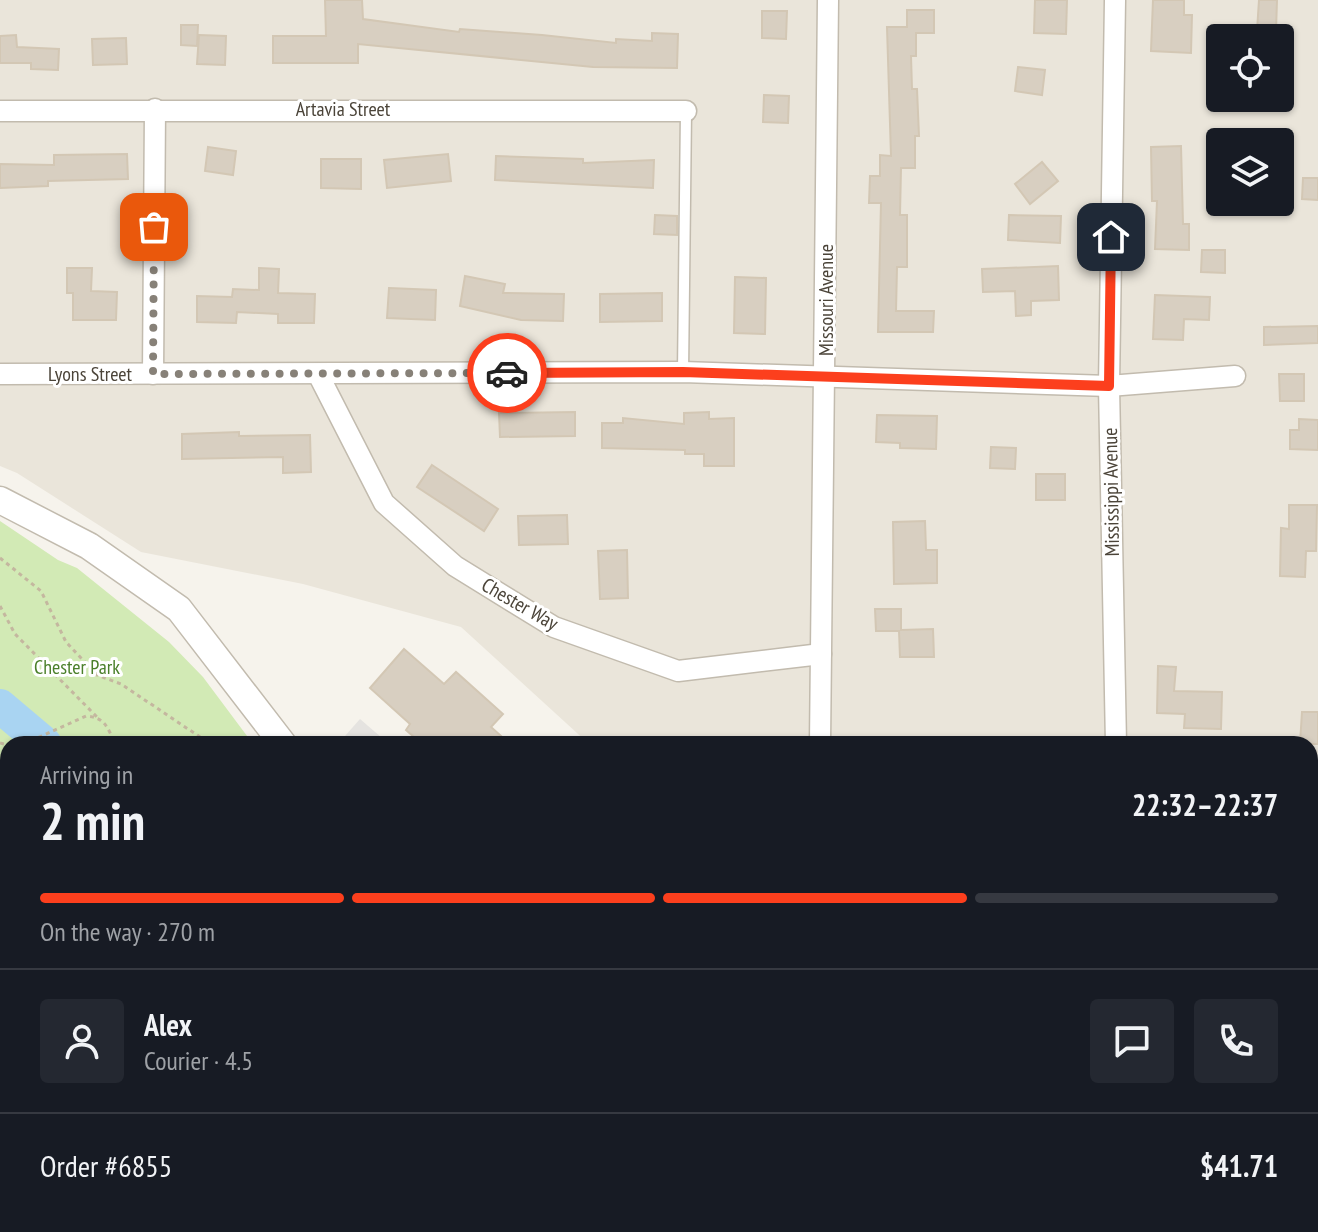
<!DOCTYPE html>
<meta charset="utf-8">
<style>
body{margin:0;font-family:"PT Sans Narrow",sans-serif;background:#242831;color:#f1f3f6;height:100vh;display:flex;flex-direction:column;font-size:30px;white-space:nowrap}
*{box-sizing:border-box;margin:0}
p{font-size:26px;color:#9ea1a6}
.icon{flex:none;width:44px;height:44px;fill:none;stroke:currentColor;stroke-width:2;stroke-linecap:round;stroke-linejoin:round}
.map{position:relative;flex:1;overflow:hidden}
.side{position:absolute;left:0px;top:736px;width:1318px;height:496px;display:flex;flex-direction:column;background:#171b24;border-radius:24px 24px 0 0;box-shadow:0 2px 6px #0004}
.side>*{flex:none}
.fabs{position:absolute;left:1206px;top:24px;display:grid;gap:16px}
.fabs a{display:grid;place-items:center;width:88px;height:88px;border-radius:8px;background:#171b24;box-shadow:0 2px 6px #0004;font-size:40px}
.pin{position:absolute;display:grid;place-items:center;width:68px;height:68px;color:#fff;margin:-34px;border-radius:16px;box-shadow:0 4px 12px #0006}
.courier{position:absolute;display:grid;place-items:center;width:80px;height:80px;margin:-40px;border:6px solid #fc3f1d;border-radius:50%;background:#fff;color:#222;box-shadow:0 2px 10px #0007}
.overview em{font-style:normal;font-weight:600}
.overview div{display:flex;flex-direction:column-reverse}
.overview{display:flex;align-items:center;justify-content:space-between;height:136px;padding:0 40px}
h1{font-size:52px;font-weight:600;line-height:60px}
.bar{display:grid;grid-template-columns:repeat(4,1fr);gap:12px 8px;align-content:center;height:96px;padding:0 40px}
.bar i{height:10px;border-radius:6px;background:#363941}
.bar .active{background:#fc3f1d}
.bar p{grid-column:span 4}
.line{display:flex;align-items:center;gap:20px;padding:0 40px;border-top:2px solid #363941}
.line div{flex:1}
.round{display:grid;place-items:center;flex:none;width:84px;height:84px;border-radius:8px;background:#242831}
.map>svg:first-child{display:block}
</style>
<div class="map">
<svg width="1318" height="1232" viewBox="0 0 1318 1232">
<rect width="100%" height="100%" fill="#f6f3ec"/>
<path fill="#eae5da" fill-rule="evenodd" d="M0,0H1318V909H1310V744H589L461,627L303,584L141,552L17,473L0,466ZM1220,38H1280V98H1220ZM1220,142H1280V202H1220Z"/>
<polygon fill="#f7ead8" points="1310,956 1318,956 1318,1232 1104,1232 1096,1224 1310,1224"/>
<g fill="#d2eab5">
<polygon points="0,521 58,560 77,568 169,642 203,677 253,744 8,744 8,1224 1105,1224 1114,1232 0,1232"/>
<polygon points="1310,1165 1318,1180 1318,1232 1248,1232 1247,1224 1310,1224"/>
</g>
<polygon fill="#f9efc9" points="8,1197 8,1224 74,1224 61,1232 10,1232 0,1215 0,1202"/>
<polygon fill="#e5e3e0" points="360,719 389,744 338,744"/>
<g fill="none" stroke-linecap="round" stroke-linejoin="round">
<g stroke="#a9d4f2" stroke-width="34">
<polyline points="0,706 45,744"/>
<polyline points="0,1060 8,1049"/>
</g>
</g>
<g fill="#d8cfc1" stroke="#d3c7b4" stroke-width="2">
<polygon points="325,0 362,0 363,19 459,32 460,29 542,35 616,43 616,39 652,41 652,33 678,34 677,68 593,67 358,44 358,63 273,63 273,36 326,36"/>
<polygon points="1035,0 1067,0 1066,34 1034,33"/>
<polygon points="1153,0 1184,0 1184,15 1192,15 1191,53 1151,51"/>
<polygon points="1259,0 1277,0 1276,31 1257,31"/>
<polygon points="907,10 934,10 934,33 916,33 916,56 911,56 912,89 917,89 919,136 915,136 915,168 901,168 900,215 907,215 907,267 897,267 896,311 934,311 933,332 878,332 881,203 869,203 870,176 880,176 880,155 891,156 887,27 907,27"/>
<polygon points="762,11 787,11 786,39 762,38"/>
<polygon points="181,25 198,25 197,46 181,45"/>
<polygon points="16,35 17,47 59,49 58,70 31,69 31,63 0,63 0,36"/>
<polygon points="199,35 226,36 225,65 197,64"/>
<polygon points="126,38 127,64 93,65 92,39"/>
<polygon points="1018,67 1045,70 1042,95 1015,91"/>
<polygon points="764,95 789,96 788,123 763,122"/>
<polygon points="1181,146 1183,224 1189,224 1189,250 1155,249 1157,201 1152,201 1151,147"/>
<polygon points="208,147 236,151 233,175 205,171"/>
<polygon points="127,154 128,179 48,181 48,186 0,188 0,164 54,165 54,155"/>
<polygon points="448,154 451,181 387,188 384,160"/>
<polygon points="496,156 583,159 583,163 654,160 653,188 495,180"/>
<polygon points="321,159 361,159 361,189 321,188"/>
<polygon points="1042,162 1058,181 1030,204 1015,184"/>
<polygon points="1303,178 1318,178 1318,200 1302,199"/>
<polygon points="655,215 677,216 677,235 654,234"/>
<polygon points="1009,215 1061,216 1060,243 1008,240"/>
<polygon points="1202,250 1225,250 1225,273 1201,272"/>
<polygon points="1058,266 1059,300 1031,301 1031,315 1016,316 1015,291 983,292 982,269"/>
<polygon points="67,268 92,268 91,291 117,292 116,320 73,320 73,293 67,293"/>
<polygon points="259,268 279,269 278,293 315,294 314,323 278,323 278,314 237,312 236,323 197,322 197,296 232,297 233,289 259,290"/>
<polygon points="465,276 505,284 503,293 564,294 563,321 521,320 460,306"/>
<polygon points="735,277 766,278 765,334 734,333"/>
<polygon points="389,288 436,290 435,320 387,318"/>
<polygon points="662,293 662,321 600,322 600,294"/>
<polygon points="1155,295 1210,297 1209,320 1184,319 1183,340 1153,339"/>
<polygon points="1318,326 1318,343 1264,345 1264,327"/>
<polygon points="1279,374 1304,374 1304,401 1280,401"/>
<polygon points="575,412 575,436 500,437 499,413"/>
<polygon points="709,412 709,419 734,418 734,466 704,466 704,454 685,454 685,450 602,448 602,423 623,423 623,418 684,424 684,413"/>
<polygon points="877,415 937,416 936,449 900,448 900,443 876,442"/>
<polygon points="1299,419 1318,420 1318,450 1290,449 1290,430 1299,430"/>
<polygon points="239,432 239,436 310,435 311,472 283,473 283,457 182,459 182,434"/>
<polygon points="991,447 1016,448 1015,469 990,468"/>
<polygon points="432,465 498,509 484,531 417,487"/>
<rect x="1036" y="474" width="29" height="26"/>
<polygon points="1289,505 1317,505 1316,551 1306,551 1305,577 1280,576 1281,528 1289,529"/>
<polygon points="567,515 568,544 519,545 518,516"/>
<polygon points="925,521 926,550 937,550 937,583 894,584 893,522"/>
<polygon points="627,550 628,598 600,599 598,551"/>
<polygon points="875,609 901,609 901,630 933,629 934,657 900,657 899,631 876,631"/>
<polygon points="404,649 444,684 456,672 503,714 491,727 510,744 422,744 406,730 410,724 370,688"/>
<polygon points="1158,666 1176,667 1174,691 1222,692 1221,729 1184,728 1185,714 1157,713"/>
<polygon points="1302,712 1318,712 1318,744 1300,744"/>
</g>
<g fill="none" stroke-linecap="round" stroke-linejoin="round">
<g stroke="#c2bbae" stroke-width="13">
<polyline id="service" points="683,372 686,111"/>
</g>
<g stroke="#c2bbae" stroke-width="23">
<g id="minor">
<polyline points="1115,0 1109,386 1116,744"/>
<polyline points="0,111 686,111"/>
<polyline points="0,374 683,372 1109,386 1235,376"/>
<polyline points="153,374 155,109"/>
<polyline points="318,374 384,503 455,566 554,627 678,671 821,654"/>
<polyline points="820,744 828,0"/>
</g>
</g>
<g stroke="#c2bbae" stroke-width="29">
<g id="tertiary">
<polyline points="0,500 89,546 179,609 283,744"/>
<polyline points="1310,936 1318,936"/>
</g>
</g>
<g stroke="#c4b79f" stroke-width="3" stroke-dasharray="4 4" stroke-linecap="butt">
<polyline points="0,558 41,591 66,642 97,675 121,684 200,737 204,744"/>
<polyline points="0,606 15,634 97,717"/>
<polyline points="0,743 8,745"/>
<path d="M24,744L86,716C105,717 108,728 115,744"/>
<polyline points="298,1224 301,1232"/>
<polyline points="664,1224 677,1232"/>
<polyline points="1052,1224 1057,1232"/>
<polyline points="425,1232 432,1224"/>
<polyline points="815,1232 827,1224"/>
</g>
<use href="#service" stroke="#fff" stroke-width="10"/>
<use href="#minor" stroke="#fff" stroke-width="20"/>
<use href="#tertiary" stroke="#fff" stroke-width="26"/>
</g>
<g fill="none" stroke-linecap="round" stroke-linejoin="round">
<polyline stroke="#878178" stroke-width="8" stroke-dasharray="0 14.4" points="154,227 153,374 507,373"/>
<polyline stroke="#fc3f1d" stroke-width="10" points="507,373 683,372 1109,386 1111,237"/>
</g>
<g text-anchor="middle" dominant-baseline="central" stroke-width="6" stroke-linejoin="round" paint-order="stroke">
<g font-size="20" fill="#4b4439" stroke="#fff">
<text x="343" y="109">Artavia Street</text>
<text transform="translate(826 300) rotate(-90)">Missouri Avenue</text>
<text x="90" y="374">Lyons Street</text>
<text transform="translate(1111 492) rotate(-91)">Mississippi Avenue</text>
<text transform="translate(520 604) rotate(30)">Chester Way</text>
</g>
<g font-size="20" fill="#4a7f2a" stroke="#fff">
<text x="77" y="667">Chester Park</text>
</g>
</g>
</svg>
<div class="fabs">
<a><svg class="icon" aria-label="locate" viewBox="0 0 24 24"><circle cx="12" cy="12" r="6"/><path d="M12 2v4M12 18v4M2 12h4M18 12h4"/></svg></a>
<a><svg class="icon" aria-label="layers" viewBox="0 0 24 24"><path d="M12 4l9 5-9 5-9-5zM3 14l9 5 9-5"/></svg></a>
</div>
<div class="pin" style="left:154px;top:227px;background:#ea580c"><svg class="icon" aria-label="bag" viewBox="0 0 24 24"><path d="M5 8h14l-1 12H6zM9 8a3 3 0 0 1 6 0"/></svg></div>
<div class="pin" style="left:1111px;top:237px;background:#1f2937"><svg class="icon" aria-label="home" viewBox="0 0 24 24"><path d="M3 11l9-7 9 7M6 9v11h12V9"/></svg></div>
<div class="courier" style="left:507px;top:373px"><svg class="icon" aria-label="car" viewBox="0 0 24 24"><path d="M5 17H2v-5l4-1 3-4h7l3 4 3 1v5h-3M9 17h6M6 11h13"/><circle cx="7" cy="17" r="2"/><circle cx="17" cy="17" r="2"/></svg></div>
<section class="side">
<div class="overview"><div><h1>2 min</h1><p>Arriving in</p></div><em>22:32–22:37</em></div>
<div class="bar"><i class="active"></i><i class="active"></i><i class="active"></i><i></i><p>On the way · 270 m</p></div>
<div class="line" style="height:144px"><a class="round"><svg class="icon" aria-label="person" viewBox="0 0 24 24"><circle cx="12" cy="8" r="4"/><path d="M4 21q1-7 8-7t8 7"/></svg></a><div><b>Alex</b><p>Courier · 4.5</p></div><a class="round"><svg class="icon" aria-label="chat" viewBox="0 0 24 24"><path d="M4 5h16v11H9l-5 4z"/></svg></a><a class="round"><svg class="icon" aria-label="phone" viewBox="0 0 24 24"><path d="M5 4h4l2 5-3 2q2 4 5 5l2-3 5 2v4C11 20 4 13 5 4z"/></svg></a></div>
<div class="line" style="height:104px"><div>Order #6855</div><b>$41.71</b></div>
</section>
</div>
